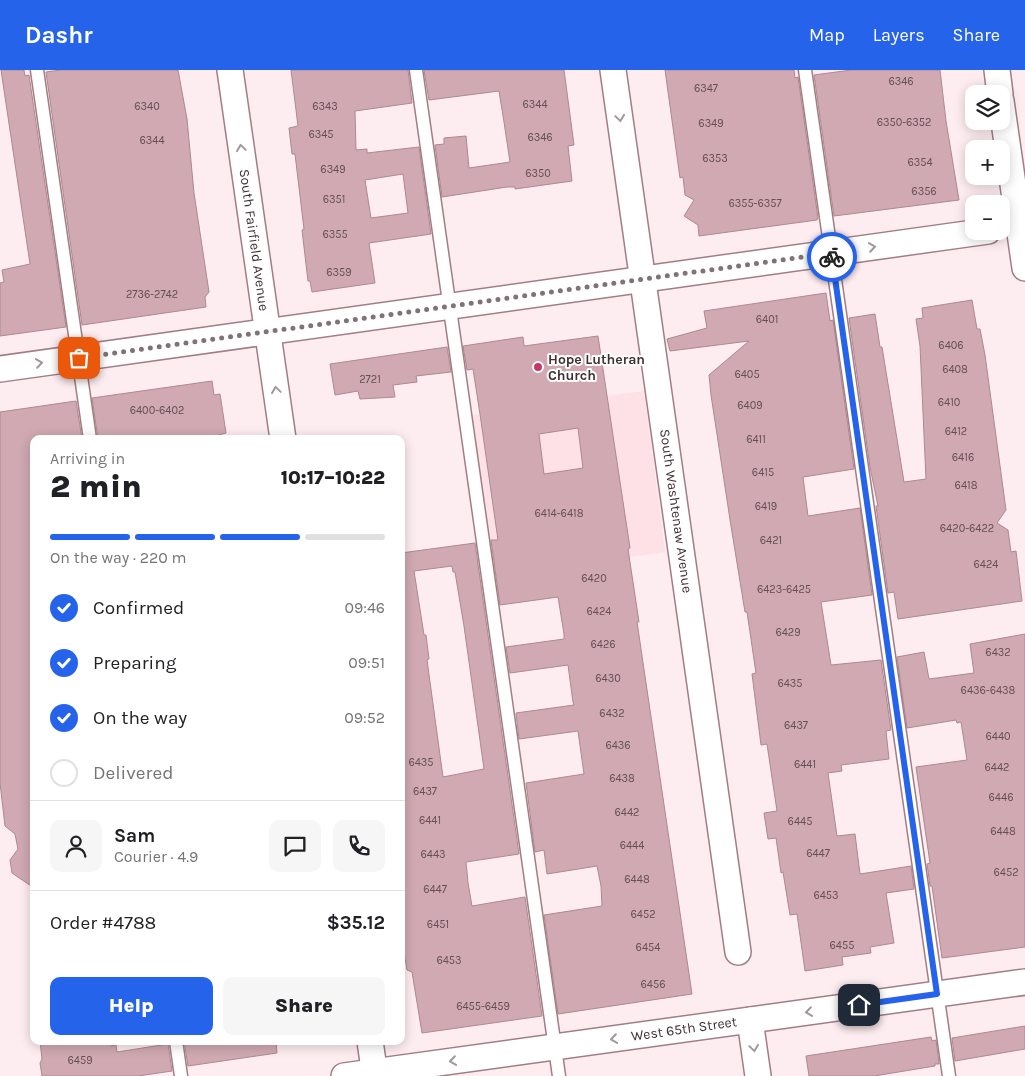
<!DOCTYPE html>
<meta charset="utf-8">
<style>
body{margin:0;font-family:Karla,sans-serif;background:#f6f6f6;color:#202124;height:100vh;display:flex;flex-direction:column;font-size:19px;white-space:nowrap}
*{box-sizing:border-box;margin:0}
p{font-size:16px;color:#757577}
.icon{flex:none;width:28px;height:28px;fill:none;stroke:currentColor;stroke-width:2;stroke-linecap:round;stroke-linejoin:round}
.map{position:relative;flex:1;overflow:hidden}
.details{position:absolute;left:30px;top:365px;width:375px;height:610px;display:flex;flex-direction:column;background:#fff;border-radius:10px;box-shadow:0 2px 12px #0003}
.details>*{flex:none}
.fabs{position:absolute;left:965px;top:15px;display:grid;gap:10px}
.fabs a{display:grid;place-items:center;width:45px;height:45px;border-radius:10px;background:#fff;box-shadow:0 2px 12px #0003;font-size:25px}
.pin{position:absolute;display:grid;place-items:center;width:42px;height:42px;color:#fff;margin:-21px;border-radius:10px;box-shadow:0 2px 8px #0006}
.courier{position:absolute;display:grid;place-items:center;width:50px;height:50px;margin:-25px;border:4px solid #2563eb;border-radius:50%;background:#fff;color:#222;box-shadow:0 1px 6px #0007}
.summary em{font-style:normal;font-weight:800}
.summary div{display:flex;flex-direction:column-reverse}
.summary{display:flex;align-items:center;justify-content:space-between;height:85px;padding:0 20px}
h1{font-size:32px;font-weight:800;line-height:38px}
.bar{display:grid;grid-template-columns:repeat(4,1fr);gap:8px 5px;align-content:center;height:60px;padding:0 20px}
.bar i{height:6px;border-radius:4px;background:#e0e0e0}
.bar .on{background:#2563eb}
.bar p{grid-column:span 4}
.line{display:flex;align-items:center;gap:12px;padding:0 20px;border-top:1px solid #e0e0e0}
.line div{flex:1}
.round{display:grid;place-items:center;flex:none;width:52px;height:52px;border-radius:10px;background:#f6f6f6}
ol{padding:0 20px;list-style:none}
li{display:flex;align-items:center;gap:15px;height:55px}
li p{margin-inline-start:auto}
li .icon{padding:5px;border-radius:50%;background:#2563eb;color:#fff;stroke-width:4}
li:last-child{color:#757577}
li i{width:28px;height:28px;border:2px solid #e0e0e0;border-radius:50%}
.cta{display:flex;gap:10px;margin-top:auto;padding:10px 20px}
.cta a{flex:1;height:58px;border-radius:10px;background:#2563eb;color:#fff;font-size:20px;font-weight:800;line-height:58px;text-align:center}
.cta a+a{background:#f6f6f6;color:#202124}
header{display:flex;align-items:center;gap:30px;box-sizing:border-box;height:70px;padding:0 25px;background:#2563eb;color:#fff}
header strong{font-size:24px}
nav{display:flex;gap:28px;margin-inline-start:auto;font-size:18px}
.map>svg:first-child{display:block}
</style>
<header>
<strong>Dashr</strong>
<nav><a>Map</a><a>Layers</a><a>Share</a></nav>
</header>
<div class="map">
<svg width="1025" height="1006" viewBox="0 0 1025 1006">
<rect width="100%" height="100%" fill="#fdecf0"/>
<polygon fill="#fee0e7" points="644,321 665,482 488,507 465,346"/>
<g fill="#d0a9b2" stroke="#ae8891" fill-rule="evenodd">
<polygon points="1,0 24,0 25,6 29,5 66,257 0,266 0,213 4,212 2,200 30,194"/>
<polygon points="61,0 178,0 187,49 194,123 209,222 205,227 206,237 82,255 46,2"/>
<path d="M291,0H408L412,33L355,41L356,80L367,79V83L419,77L431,164L369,173L375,213L312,222L310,211H308L302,160L304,159L295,84H292L289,58L298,56ZM403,104L408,143L371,148L365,110Z"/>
<polygon points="424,0 564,0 574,75 568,76 572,111 515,119 515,117 507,117 442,127 435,75 444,74 444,68 466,66 469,98 510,92 504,52 499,21 429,30"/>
<polygon points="665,0 794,0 795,8 798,7 818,148 817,150 699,166 698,155 684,146 694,130 685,125 683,107 680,108"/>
<polygon points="851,0 940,0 946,51 959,130 834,146 814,5"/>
<polygon points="826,223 830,251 833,250 854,399 803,407 808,446 860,438 872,525 821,532 831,595 881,590 891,660 886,661 889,689 841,695 842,701 828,703 837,766 855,764 860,804 911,796 914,819 886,823 894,873 870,877 871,883 842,887 843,895 805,901 797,844 790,845 783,802 781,803 776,768 768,769 764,743 777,741 767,674 761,675 752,604 756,603 747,542 745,542 731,456 711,325 709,305 749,271 670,281 667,269 707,258 704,241"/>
<polygon points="972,230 977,259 980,259 985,285 1006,440 997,453 1008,460 1011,482 1016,481 1022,531 898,549 894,522 888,523 876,436 878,436 870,397 849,248 875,244 880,277 882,277 904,412 926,409 920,276 916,249 923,248 922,238"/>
<path d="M598,266L630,478L628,479L639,552H637L692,924L558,944L544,845L602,836L601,816L597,796L547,804L544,780L535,782L526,713L584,704L578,661L519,669L516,643L574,635L573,632L568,595L510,603L506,577L564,569V564L558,527L500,535L491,470H498L480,344L473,299L467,300L463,276L523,267L524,276ZM578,358L583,398L544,404L539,364Z"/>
<polygon points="447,277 451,302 416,306 417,312 393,315 395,327 360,329 358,321 335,325 330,294"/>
<polygon points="212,311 214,325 220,324 226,363 219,365 220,369 98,369 92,328"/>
<polygon points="76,331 82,369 34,369 34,818 12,803 10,790 18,779 15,764 5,756 0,713 0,342"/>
<path d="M475,473L519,784L466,792L468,813L472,836L525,827L542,946L422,963L412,902L407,900L403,876L401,877V483ZM452,496L453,502H455L464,556L484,699L443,707L427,590L429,589L426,565H424L414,501Z"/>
<polygon points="1025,564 1025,877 942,888 932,816 930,816 927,794 930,793 916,697 967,690 961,652 957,653 956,650 907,658 897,587 924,582 929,609 974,603 970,574"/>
<polygon points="1025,956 1025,979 955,991 952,968"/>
<polygon points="931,967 932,971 936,970 939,994 935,994 935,996 874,1006 809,1006 806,986"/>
<polygon points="40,971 110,971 111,976 116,975 117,982 168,974 172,1001 138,1006 42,1006 40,993 42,989"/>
<polygon points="184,971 276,971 277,983 188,996"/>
</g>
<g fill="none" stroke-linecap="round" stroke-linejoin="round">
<g stroke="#a27d86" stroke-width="15">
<g id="lane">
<polyline points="37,0 90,369"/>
<polyline points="416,0 559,1006"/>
<polyline points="805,0 949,1006"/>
<polyline points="176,971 181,1006"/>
</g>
</g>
<g stroke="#a27d86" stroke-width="28">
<g id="street">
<polyline points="230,0 283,369"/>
<polyline points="613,0 738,882"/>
<polyline points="997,0 1000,24"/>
<polyline points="1001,31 1025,198"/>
<polyline points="0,299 988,161"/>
<polyline points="750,950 758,1006"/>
<polyline points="370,971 375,1006"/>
<polyline points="344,1006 1025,912"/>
</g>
</g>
<use href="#lane" stroke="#fff" stroke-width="12"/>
<use href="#street" stroke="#fff" stroke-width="25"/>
</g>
<defs><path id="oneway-chevron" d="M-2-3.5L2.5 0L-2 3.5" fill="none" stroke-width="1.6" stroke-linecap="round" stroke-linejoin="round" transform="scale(1.25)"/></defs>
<g stroke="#a0989a">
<use href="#oneway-chevron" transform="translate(620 48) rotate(82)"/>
<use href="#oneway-chevron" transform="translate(241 78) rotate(-98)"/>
<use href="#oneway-chevron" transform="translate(872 177) rotate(-8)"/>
<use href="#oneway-chevron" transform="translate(39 293) rotate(-8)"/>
<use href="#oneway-chevron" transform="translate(276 320) rotate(-98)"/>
<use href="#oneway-chevron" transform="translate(809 942) rotate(172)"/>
<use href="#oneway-chevron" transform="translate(614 969) rotate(172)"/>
<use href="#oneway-chevron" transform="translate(754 978) rotate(82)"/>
<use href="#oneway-chevron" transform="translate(453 991) rotate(172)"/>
</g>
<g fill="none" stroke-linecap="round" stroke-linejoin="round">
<polyline stroke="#827276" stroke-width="5" stroke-dasharray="0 9" points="79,288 831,183 832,187"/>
<polyline stroke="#2563eb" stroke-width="6" points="832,187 937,924 859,935"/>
</g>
<circle fill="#c4396c" stroke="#fefefe" stroke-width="2" cx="538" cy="297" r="5"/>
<g text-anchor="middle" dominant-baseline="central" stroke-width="4" stroke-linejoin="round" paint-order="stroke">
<g font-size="11" fill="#644f54">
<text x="901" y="11">6346</text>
<text x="706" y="18">6347</text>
<text x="535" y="34">6344</text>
<text x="147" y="36">6340</text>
<text x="325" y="36">6343</text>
<text x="904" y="52">6350-6352</text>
<text x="711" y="53">6349</text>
<text x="321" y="64">6345</text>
<text x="540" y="67">6346</text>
<text x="152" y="70">6344</text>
<text x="715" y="88">6353</text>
<text x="920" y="92">6354</text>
<text x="333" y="99">6349</text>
<text x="538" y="103">6350</text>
<text x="924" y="121">6356</text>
<text x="334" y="129">6351</text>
<text x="755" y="133">6355-6357</text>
<text x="335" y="164">6355</text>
<text x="339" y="202">6359</text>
<text x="152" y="224">2736-2742</text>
<text x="767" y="249">6401</text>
<text x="951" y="275">6406</text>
<text x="955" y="299">6408</text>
<text x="747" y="304">6405</text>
<text x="370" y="309">2721</text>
<text x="949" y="332">6410</text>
<text x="750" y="335">6409</text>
<text x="157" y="340">6400-6402</text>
<text x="956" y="361">6412</text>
<text x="756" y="369">6411</text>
<text x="963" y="387">6416</text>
<text x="763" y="402">6415</text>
<text x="966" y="415">6418</text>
<text x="766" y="436">6419</text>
<text x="559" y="443">6414-6418</text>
<text x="967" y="458">6420-6422</text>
<text x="771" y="470">6421</text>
<text x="986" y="494">6424</text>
<text x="594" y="508">6420</text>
<text x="784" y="519">6423-6425</text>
<text x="599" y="541">6424</text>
<text x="788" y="562">6429</text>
<text x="603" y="574">6426</text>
<text x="998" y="582">6432</text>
<text x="608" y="608">6430</text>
<text x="790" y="613">6435</text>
<text x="988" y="620">6436-6438</text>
<text x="612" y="643">6432</text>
<text x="796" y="655">6437</text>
<text x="998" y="666">6440</text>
<text x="618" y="675">6436</text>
<text x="421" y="692">6435</text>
<text x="805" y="694">6441</text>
<text x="997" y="697">6442</text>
<text x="622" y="708">6438</text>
<text x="425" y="721">6437</text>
<text x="1001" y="727">6446</text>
<text x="627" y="742">6442</text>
<text x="430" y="750">6441</text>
<text x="800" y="751">6445</text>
<text x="1003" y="761">6448</text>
<text x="632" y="775">6444</text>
<text x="818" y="783">6447</text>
<text x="433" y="784">6443</text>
<text x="1006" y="802">6452</text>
<text x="637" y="809">6448</text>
<text x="435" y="819">6447</text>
<text x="826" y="825">6453</text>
<text x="643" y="844">6452</text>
<text x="438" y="854">6451</text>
<text x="842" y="875">6455</text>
<text x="648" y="877">6454</text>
<text x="449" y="890">6453</text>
<text x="653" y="914">6456</text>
<text x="483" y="936">6455-6459</text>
<text x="80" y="990">6459</text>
</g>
<g font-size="14" fill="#403134" stroke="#fefefe">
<text transform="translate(254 170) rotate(82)">South Fairfield Avenue</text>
<text transform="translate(676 441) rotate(82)">South Washtenaw Avenue</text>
<text transform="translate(684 959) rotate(-8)">West 65th Street</text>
</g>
<g font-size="14" font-weight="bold" fill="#403134" stroke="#fefefe" text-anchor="start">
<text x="548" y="289">Hope Lutheran<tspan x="548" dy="16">Church</tspan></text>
</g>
</g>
</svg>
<div class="fabs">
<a><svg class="icon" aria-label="layers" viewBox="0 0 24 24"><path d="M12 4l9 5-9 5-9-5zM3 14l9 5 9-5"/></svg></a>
<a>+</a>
<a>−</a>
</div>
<div class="pin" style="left:79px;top:288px;background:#ea580c"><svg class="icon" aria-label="bag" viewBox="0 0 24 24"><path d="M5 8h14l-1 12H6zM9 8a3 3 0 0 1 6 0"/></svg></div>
<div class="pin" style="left:859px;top:935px;background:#1f2937"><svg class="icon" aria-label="home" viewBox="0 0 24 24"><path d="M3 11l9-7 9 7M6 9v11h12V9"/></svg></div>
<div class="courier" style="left:832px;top:187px"><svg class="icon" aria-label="bike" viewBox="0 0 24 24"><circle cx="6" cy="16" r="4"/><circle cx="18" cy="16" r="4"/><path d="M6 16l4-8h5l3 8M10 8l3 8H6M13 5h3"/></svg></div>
<section class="details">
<div class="summary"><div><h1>2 min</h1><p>Arriving in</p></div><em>10:17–10:22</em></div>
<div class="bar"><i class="on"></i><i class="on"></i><i class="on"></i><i></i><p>On the way · 220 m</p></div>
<ol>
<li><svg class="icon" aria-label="check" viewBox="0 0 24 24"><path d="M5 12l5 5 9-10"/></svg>Confirmed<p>09:46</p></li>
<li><svg class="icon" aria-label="check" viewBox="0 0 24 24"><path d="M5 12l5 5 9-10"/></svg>Preparing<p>09:51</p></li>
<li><svg class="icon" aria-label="check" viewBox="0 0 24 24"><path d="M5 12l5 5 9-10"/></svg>On the way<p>09:52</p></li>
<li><i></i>Delivered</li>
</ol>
<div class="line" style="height:90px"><a class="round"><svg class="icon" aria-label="person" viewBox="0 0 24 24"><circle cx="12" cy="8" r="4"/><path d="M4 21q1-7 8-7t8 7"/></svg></a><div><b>Sam</b><p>Courier · 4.9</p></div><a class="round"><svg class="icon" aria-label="chat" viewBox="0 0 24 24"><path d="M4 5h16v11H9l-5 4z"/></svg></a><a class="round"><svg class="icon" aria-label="phone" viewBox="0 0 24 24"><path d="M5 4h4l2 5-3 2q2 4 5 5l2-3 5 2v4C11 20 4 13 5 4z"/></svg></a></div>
<div class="line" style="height:65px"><div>Order #4788</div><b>$35.12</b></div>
<div class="cta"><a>Help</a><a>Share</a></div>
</section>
</div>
